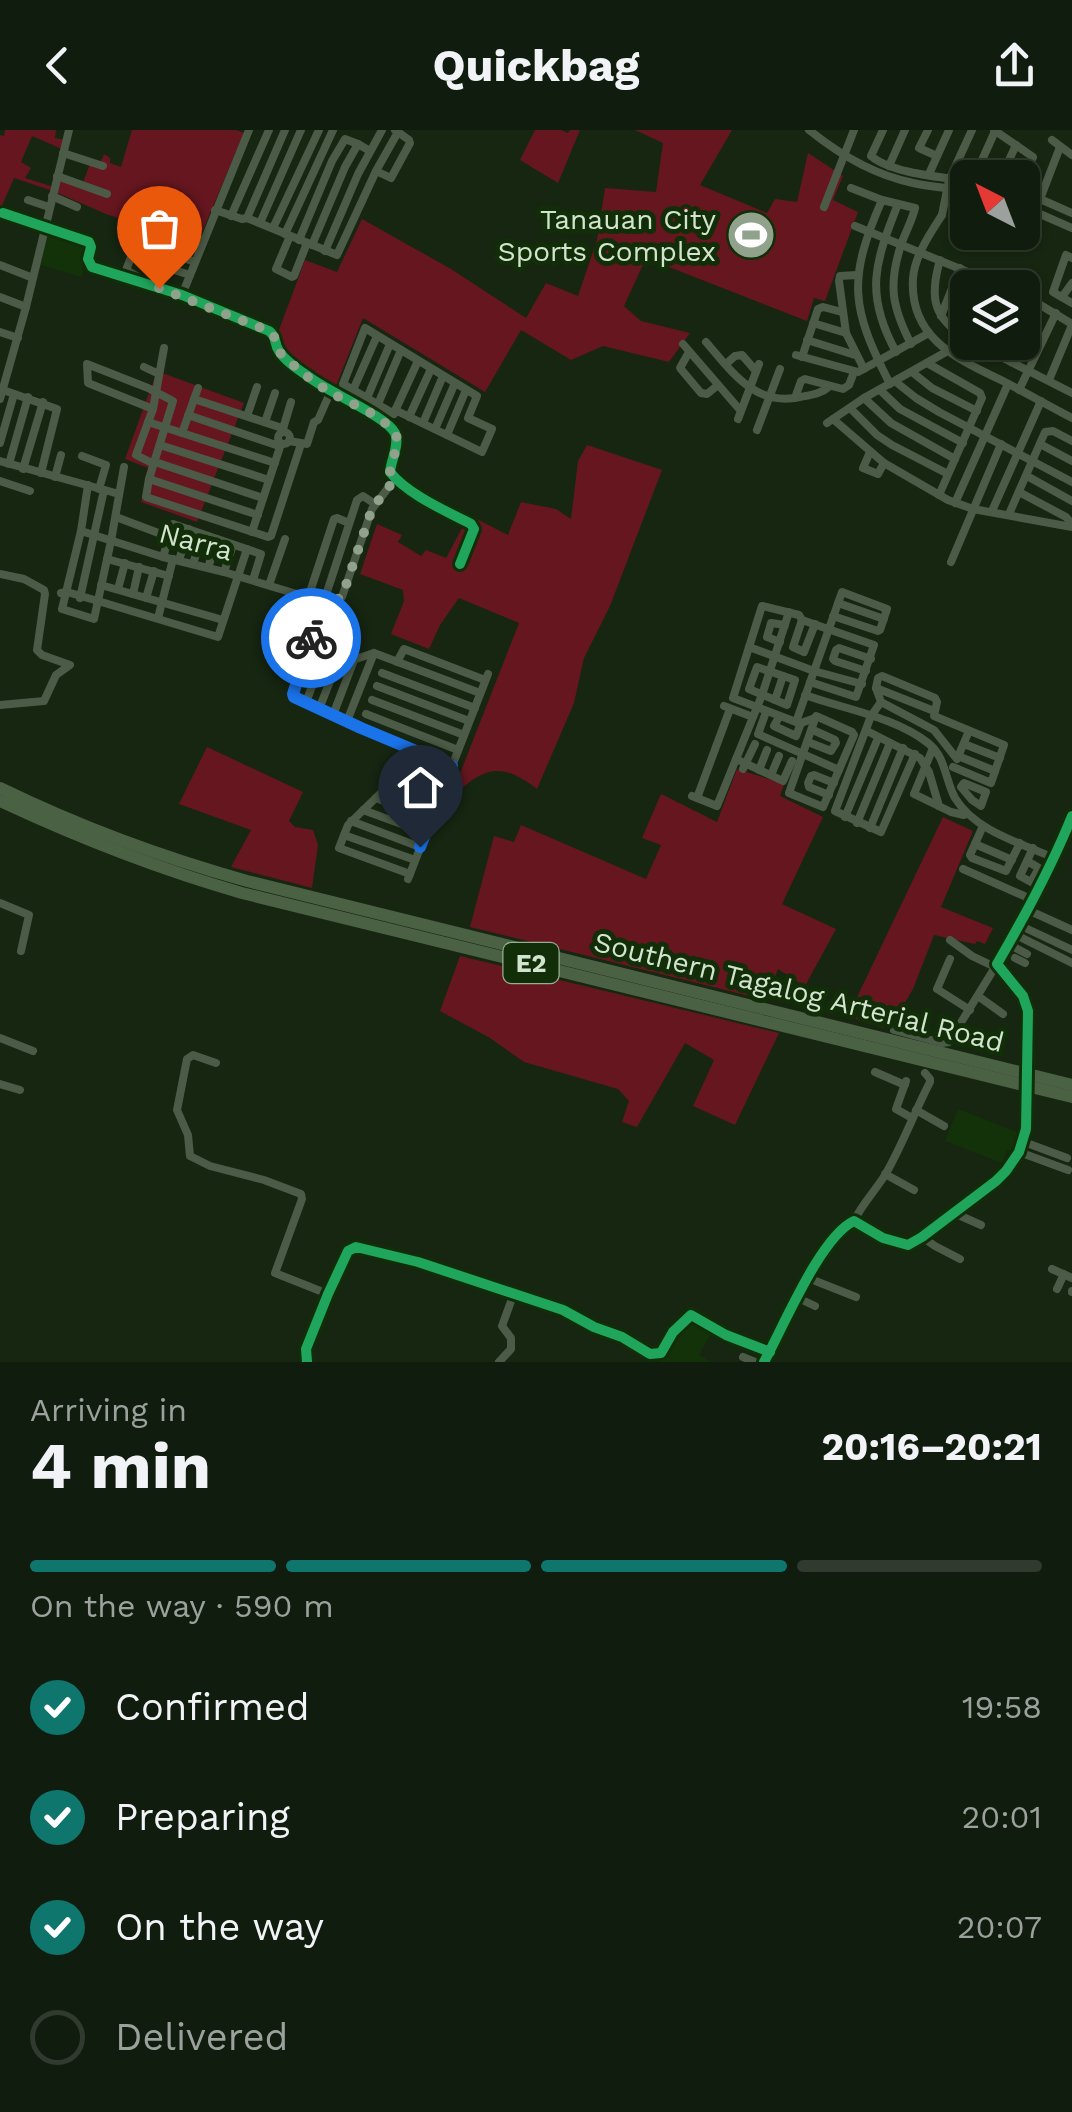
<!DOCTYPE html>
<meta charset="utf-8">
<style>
body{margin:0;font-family:"Work Sans",sans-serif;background:#1e291b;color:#f1f3f6;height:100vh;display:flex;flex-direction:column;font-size:38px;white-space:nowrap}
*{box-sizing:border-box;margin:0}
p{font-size:32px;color:#9ca19d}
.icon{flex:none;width:55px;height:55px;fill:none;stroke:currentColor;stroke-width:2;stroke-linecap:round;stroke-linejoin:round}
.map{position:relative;height:1232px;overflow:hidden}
.drawer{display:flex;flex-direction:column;background:#101c0d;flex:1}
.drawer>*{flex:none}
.needle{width:65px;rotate:318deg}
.tools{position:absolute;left:950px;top:30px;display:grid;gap:20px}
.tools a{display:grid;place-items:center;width:90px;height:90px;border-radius:15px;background:#101c0d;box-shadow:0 2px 8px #0004,0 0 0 2px #303a2e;font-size:50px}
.pin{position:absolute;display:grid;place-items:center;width:85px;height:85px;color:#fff;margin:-102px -42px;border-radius:50% 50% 50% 0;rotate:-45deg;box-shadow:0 0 10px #0007}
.pin .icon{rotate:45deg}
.courier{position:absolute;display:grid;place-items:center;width:100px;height:100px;margin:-50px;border:8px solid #1a73e8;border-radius:50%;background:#fff;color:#222;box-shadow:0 2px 12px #0007}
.headline em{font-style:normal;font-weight:700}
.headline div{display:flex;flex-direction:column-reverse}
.headline{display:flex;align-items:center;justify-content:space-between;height:170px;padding:0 30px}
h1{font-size:65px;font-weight:700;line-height:75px}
.bar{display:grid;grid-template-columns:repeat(4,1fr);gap:15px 10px;align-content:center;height:120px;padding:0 30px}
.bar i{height:12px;border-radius:8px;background:#303a2e}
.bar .current{background:#0f766e}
.bar p{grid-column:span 4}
ol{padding:0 30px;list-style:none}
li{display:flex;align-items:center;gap:30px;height:110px}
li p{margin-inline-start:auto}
li .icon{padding:10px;border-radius:50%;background:#0f766e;color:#fff;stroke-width:4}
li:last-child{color:#9ca19d}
li i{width:55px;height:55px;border:5px solid #303a2e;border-radius:50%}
header{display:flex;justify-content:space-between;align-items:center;height:130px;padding:0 30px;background:#101c0d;font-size:45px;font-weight:700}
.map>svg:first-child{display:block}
</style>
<header><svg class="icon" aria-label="back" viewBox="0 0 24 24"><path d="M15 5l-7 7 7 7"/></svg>Quickbag<svg class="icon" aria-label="share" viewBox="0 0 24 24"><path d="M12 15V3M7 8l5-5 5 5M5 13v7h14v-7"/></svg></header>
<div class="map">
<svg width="1072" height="1232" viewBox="0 0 1072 1232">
<rect width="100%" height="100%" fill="#162611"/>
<g fill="#133209">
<polygon points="48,103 87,115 82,147 40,135"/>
<polygon points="958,979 1019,1003 1014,1022 1007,1020 1002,1033 945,1011"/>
<polygon points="688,1190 711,1203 699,1225 711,1232 659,1232 671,1210 681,1201"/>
</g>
<g fill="#66161f">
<path d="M5,0H56L55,8L66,10L64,20L32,6L21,32L31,38L25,48L54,57L57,46L82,55L90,34C98,34 102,32 104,24L110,28V33L121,37L132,0H236L244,3L197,114L106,84L53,61L14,48L0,80V5L4,6Z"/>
<polygon points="535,0 561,0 568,3 570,0 580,0 558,53 520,30"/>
<polygon points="635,0 732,0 700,55 767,83 775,69 797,72 808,23 843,46 833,70 858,82 825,171 814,168 807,191 646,128 624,176 641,191 690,203 669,232 603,216 571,230 521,200 485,262 363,188 336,256 330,263 283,226 276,208 305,130 337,142 362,89 451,139 526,188 546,153 578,166 597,110 605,58 656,62 663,13"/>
<polygon points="157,241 244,273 197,392 141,372 148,338 125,329"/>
<path d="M587,315L662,340L610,476L584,528L574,573L537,659C499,630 483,638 450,669L519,493L459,468L440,495L429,519L391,504L404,471L403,460L360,444L377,394L402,405L398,412L421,426L426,420L446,428L469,385L508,405L521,372L556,379L571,389L578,331Z"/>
<polygon points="207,617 303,662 289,691 295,697 313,700 318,715 312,758 231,737 251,700 179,674"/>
<polygon points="737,639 784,654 780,666 823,687 782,774 836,799 805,856 778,839 766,870 470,797 494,706 514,712 521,695 646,749 661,715 642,708 661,664 717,692"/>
<polygon points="943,687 973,701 941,777 993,798 985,814 977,811 975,814 934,805 913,859 889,899 859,891 849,884"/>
<polygon points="460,826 779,903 735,995 693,976 714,930 685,913 637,997 622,992 629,971 618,959 524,932 490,908 440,881"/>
</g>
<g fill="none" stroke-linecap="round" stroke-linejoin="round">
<g stroke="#4c5b47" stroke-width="8">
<path d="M809,0C840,25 874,45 913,53C931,57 950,58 968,61"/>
<path d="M883,0L871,26C891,43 940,47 968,51"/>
<polyline points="928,0 919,18 937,26"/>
<polyline points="994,0 1033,27 1022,51"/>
<polyline points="1052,10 1072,25"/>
<polyline points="1060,17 1040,69 1072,83"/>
<polyline points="63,23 103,36"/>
<polyline points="981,32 1005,39 1016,15"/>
<polyline points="889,36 905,0"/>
<polyline points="376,41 391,48 410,13 409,10 398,2"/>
<polyline points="929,44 949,0"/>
<polyline points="57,46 107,64"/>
<polyline points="974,48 995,1"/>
<polyline points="949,50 972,0"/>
<path d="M851,58L882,70L915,78C912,91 905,103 901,115C888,155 892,177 911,214"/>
<polyline points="52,66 77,77"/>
<polyline points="28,70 49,77"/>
<path d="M882,70C847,150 851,178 890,254"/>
<polyline points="1022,76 1072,98"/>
<polyline points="824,77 854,0"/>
<polyline points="215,80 242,89 247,88 337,125 376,41 398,2 395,0"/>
<path d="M3,83L89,112L91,117L88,129L92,137L182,165L269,201C278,208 273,212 279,221C285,231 299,240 309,247C328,262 386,286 395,303C400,313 391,331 390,342C407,364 446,381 471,394L474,399L460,434"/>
<path d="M942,85C930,104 915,125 913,148C909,209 958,229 1003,251C1026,263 1049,276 1072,288"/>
<polyline points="231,86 269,0"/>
<polyline points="247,88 285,0"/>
<polyline points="260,93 301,0"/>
<polyline points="855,96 1007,158"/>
<polyline points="273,98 319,0"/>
<polyline points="285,104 333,0"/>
<polyline points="290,106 276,139 292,147 294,146 307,113"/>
<polyline points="299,110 332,31 345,9 358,14"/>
<polyline points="312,115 345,37 358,14 370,21"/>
<polyline points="325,121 358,44 382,0"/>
<polyline points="131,126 190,145"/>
<polyline points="1072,128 1066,125 1053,162 1072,173"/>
<path d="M940,130C929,168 933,188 968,210"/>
<polyline points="0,135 33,148"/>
<polyline points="857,145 840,146 839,151 846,203 864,239"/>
<polyline points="138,147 126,140 137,112 195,132"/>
<polyline points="1022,164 1072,194"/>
<polyline points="182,165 249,0"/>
<polyline points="0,167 26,177"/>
<polyline points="1062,167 1072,153"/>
<polyline points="941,186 960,138"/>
<polyline points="813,193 846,203"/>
<polyline points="0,202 18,208"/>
<polyline points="955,202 968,174"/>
<polyline points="1022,206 1038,172"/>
<polyline points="807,210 855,225"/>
<path d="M706,212C732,242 755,277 800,267C811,265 821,264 830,256"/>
<polyline points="972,212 1072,263"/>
<polyline points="683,214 740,280"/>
<polyline points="689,222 680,238 701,263 707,264 718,255"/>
<path d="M896,222C864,164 875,132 898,74"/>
<polyline points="796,225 858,242 929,203"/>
<polyline points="802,227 818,179 823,177 842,182"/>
<polyline points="1011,232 1020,212"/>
<polyline points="927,233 980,263 982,268 939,365"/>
<polyline points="726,234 735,226 742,225 756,241"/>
<polyline points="144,237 159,244"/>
<polyline points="912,242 932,258 977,281"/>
<polyline points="1049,250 1072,195"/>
<polyline points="896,252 916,268 939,282 1072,352"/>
<polyline points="3,260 57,279 41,343"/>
<polyline points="353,260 377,206"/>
<polyline points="880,260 900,279 963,313"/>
<polyline points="1019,260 1056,183"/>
<polyline points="367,268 390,214"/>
<polyline points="795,268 801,251 805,249 843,259 849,255 854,242"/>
<polyline points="864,268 891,293 955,329"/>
<polyline points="0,269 26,177 69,0"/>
<polyline points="194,269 282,298"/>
<polyline points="378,274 401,220"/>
<polyline points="850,278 877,305 892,315 948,344"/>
<polyline points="153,279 88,253 87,234 148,258 173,271 149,349 146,367 268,407 271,406 301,314"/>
<polyline points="394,283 418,231"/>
<polyline points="394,284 343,254 365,198 477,266 468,288 492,299 482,322 395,280"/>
<polyline points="188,285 276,315 279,313"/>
<polyline points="247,286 257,257"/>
<polyline points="409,287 431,239"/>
<polyline points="738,289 759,234"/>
<polyline points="833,289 884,333 948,370 973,379 1072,397"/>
<polyline points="148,292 275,333"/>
<polyline points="265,292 275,263"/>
<polyline points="423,293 443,246"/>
<polyline points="827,293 864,268 946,222"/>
<polyline points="435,299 455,253"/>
<polyline points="757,300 780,239"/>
<circle cx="284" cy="308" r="6"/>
<polyline points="282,302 291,272"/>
<polyline points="182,303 198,258"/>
<polyline points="447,305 466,260"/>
<polyline points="289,311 307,314 314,292 318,290 330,263"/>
<polyline points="0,313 14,264"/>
<polyline points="1040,314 1072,331"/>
<polyline points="160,315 269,350"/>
<polyline points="870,322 863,338 878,344 884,333"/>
<polyline points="82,326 106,335 99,359"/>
<polyline points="0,331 119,364"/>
<polyline points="155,332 263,368"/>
<polyline points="9,334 28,267"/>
<polyline points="154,334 136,325 153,279 164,218"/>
<polyline points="23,339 43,272"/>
<polyline points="1027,346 1072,371"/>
<polyline points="55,347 61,325"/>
<polyline points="149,349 258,385"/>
<polyline points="0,351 30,361"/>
<polyline points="88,355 81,401 62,479 94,489 111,411 124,337"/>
<polyline points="1019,362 1066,387 1072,394"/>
<polyline points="955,373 1008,254"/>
<polyline points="375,374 363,366 357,370 293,566 361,598 452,636"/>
<polyline points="992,381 1041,271"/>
<polyline points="1009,384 1045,302 1053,301 1072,311"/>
<polyline points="116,387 169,407"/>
<polyline points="349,393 337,388 334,389 305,477 308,481 342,467 372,379 395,349"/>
<polyline points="81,401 163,427 224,442 300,465"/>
<polyline points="252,402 281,314"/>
<polyline points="163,427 173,394 261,424 253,450"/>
<polyline points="107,429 169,446"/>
<polyline points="179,430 189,399"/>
<polyline points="951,432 1001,314"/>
<polyline points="193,434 202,404"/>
<polyline points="208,438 217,409"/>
<polyline points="224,442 233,415"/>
<polyline points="0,444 24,449 44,460 45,464 37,520 42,525 70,535 56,545 44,571 0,575"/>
<polyline points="101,455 223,490"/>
<polyline points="269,455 285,409"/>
<polyline points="118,459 125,433"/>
<polyline points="61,463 67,462 98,471 218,507 247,419"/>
<polyline points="133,464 139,437"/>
<polyline points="80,468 104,360"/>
<polyline points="146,468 154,441"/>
<polyline points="838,473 884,489"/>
<polyline points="158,488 173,429"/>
<polyline points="802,490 793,517 804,522 815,494"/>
<polyline points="780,512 767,507 771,493 785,495"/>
<polyline points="749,517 814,541 862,554"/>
<polyline points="397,532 404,519 485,550"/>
<polygon points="757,537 795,550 787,575 749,559"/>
<polyline points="866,541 835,531 833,529 836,520 839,518 871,529"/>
<polyline points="382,543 475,578"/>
<polyline points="298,548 374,523 480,563"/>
<polyline points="810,552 856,567 874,515 802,490 799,485 762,476 733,568 796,592 801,593 815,588"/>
<polyline points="377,556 469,591"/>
<polyline points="876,558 934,581"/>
<path d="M805,565C844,579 895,587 928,613C946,627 945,650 955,668C975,701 1021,713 1054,728"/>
<polyline points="372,570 464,605"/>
<polyline points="775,570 783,546"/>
<polyline points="306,572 318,541"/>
<polyline points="881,572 871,586 835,681 881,702 915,624"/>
<polyline points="724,576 753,587"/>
<polyline points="319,579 336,536"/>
<polyline points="766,582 758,604 839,640"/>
<polyline points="366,584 458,620"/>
<polyline points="333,585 354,530"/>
<polygon points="816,586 852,602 854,605 823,677 789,663"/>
<polyline points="779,587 774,596 796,606 801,593"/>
<polyline points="347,591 374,523"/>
<polyline points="796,592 842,462 887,479 880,500 878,501 833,486"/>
<polyline points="867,601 920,628 929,642 939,676"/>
<polyline points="808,612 831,621 836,613 835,610 813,600"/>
<polyline points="964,614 1000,628"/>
<polyline points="933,618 914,664 951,682 964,685 966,683"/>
<polyline points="958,626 995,641"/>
<polyline points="736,629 783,651 792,631"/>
<polyline points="953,637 991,653 1004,615 934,586 937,572 935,568 882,546 878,548 876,558 881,572 934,600 957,629 969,601"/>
<polyline points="743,639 755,614"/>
<polyline points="759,640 767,620"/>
<polyline points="771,645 779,626"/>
<polygon points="964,653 986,662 981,676 972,670 961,657"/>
<polyline points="829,665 809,657 808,653 811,646 814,645 834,653"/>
<polyline points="692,666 717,676 762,565 789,482"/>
<polyline points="376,668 431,689"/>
<polyline points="697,668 730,579"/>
<polyline points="363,680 426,703"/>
<polyline points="845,687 878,608"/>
<polyline points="351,691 420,717"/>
<polyline points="857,693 890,613"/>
<polyline points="983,696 970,725 972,728 1006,741 1020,713"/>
<polyline points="870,698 903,618"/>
<polyline points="344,705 415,730"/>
<polyline points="975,714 1012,730"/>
<polyline points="1027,731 1039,738 1031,752 1020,746 1033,718"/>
<polyline points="963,739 1033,770"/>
<polyline points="410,744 339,718 348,695 387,657 437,675"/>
<polyline points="408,749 488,544"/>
<polyline points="0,773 29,785 21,821"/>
<polyline points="1028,780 1072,800"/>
<polyline points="1019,795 1072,820"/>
<polyline points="1014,804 1072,833"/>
<polyline points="950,810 972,826 995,837"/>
<polyline points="1008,814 1027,824"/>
<polyline points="1015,828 1025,833"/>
<polyline points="950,829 937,859 970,880"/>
<polyline points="978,866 1003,884"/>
<polyline points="894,900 942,913 949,912 997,834"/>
<polyline points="0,908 33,921"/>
<path d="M1028,932V881L1023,866L997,834C1025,786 1051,738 1072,686"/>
<polyline points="216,933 193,925 187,929 177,980 188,1005 190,1026 210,1036 264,1050 301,1064 302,1069 275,1143 328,1164"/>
<polyline points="875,942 905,955"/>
<polyline points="906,951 896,979 912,988"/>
<polyline points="0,954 20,960"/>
<polyline points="916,980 944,996"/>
<polyline points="1024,1012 1067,1028"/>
<polyline points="1019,1022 1068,1040"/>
<polyline points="885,1044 914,1060"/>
<polyline points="954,1083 981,1095"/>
<path d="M854,1091C862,1074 875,1061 885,1045C902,1016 914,983 930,952V949L925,943"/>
<polyline points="922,1107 935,1116 960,1129"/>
<polyline points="1052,1139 1072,1148"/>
<polyline points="808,1148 856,1167"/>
<polyline points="1057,1159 1064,1144"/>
<polyline points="1072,1161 1072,1162"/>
<polyline points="798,1168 815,1176"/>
<polyline points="743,1227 755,1232"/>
<polyline points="307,1232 306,1219 328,1164 348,1121 356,1117 418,1132 563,1180 594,1197 622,1207 650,1224 661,1223 673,1202 691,1185 726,1205 770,1222"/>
<polyline points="499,1232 511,1219 511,1208 502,1196 514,1163"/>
<path d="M764,1232C776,1210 832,1090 855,1092C877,1093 886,1125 918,1110L1006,1041L1024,1012L1028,969"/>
</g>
<g stroke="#4b6144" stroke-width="12">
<path d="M0,658C80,697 161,727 247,751L1072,955"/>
<path d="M0,671C79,708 158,739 242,763L1072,967"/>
</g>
<g stroke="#4c5b47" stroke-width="8">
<polyline points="942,85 949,50"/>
<polyline points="1028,969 1028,932"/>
</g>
<g stroke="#112e09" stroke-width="16">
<g id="cycleway">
<path d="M3,83L89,112L91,117L88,129L92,137L182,165L269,201C278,208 273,212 279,221C285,231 299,240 309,247C328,262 386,286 395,303C400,313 391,331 390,342C407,364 446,381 471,394L474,399L460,434"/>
<polyline points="307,1232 306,1219 328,1164 348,1121 356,1117 418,1132 563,1180 594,1197 622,1207 650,1224 661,1223 673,1202 691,1185 726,1205 770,1222"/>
<path d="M764,1232C783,1198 820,1107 854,1091L883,1108L908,1115L922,1107L996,1051L1006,1041L1019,1022L1026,999L1028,881L1023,866L997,834C1025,786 1051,738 1072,686"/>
</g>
</g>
<use href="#cycleway" stroke="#20a55d" stroke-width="10"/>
</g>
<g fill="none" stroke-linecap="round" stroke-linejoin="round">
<path stroke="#91a28c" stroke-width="10" stroke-dasharray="0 18" d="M159,158L269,201C278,208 273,212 279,221C284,229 295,236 302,242C310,249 319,255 328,261C349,274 388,285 398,310L390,342L395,349L372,379L342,467L320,478L311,508"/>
<polyline stroke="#1a73e8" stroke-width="12" points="311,508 293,564 294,567 361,598 452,636 420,717"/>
</g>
<defs>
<g id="stadium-disc" transform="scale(2.5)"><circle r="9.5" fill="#91a28c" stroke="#112e09"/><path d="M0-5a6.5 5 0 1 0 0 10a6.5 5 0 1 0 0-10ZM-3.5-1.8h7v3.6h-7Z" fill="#fff"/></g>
</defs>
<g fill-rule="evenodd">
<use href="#stadium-disc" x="751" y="105"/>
</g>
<g text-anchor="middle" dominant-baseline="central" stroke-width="10" stroke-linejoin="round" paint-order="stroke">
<rect fill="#112e09" stroke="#99ad93" stroke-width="2.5" x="503.5" y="813" width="55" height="40" rx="8"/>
<g font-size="25" font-weight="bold" fill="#d3e4ce">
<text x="531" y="833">E2</text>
</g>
<g font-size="28" fill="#d3e4ce" stroke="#112e09" text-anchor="end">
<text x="716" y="89">Tanauan City<tspan x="716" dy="32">Sports Complex</tspan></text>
</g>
<g font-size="28" fill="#d3e4ce" stroke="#112e09">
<text transform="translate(196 412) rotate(15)">Narra</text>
<text transform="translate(799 862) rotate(14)">Southern Tagalog Arterial Road</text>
</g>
</g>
</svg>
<div class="tools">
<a><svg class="needle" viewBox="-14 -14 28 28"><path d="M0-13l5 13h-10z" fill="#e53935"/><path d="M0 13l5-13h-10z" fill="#9ca19d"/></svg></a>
<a><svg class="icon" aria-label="layers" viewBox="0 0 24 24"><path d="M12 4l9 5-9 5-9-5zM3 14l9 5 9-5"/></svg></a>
</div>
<div class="pin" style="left:159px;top:158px;background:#ea580c"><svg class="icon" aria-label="bag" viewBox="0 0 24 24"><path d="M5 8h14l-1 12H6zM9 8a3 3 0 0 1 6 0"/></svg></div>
<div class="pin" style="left:420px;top:717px;background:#1f2937"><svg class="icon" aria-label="home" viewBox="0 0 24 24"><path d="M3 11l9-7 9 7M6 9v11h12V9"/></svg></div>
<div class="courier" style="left:311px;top:508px"><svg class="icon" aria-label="bike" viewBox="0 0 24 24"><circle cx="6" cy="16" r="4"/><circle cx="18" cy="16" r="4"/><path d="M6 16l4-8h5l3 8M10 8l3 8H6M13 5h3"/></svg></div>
</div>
<section class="drawer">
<div class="headline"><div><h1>4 min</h1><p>Arriving in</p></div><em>20:16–20:21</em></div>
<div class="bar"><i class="current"></i><i class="current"></i><i class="current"></i><i></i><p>On the way · 590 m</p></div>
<ol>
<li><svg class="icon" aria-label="check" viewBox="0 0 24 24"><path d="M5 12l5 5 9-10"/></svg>Confirmed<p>19:58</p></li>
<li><svg class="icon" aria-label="check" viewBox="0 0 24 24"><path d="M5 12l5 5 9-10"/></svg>Preparing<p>20:01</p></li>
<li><svg class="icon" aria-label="check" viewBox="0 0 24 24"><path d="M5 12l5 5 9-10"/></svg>On the way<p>20:07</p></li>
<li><i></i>Delivered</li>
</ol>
</section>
